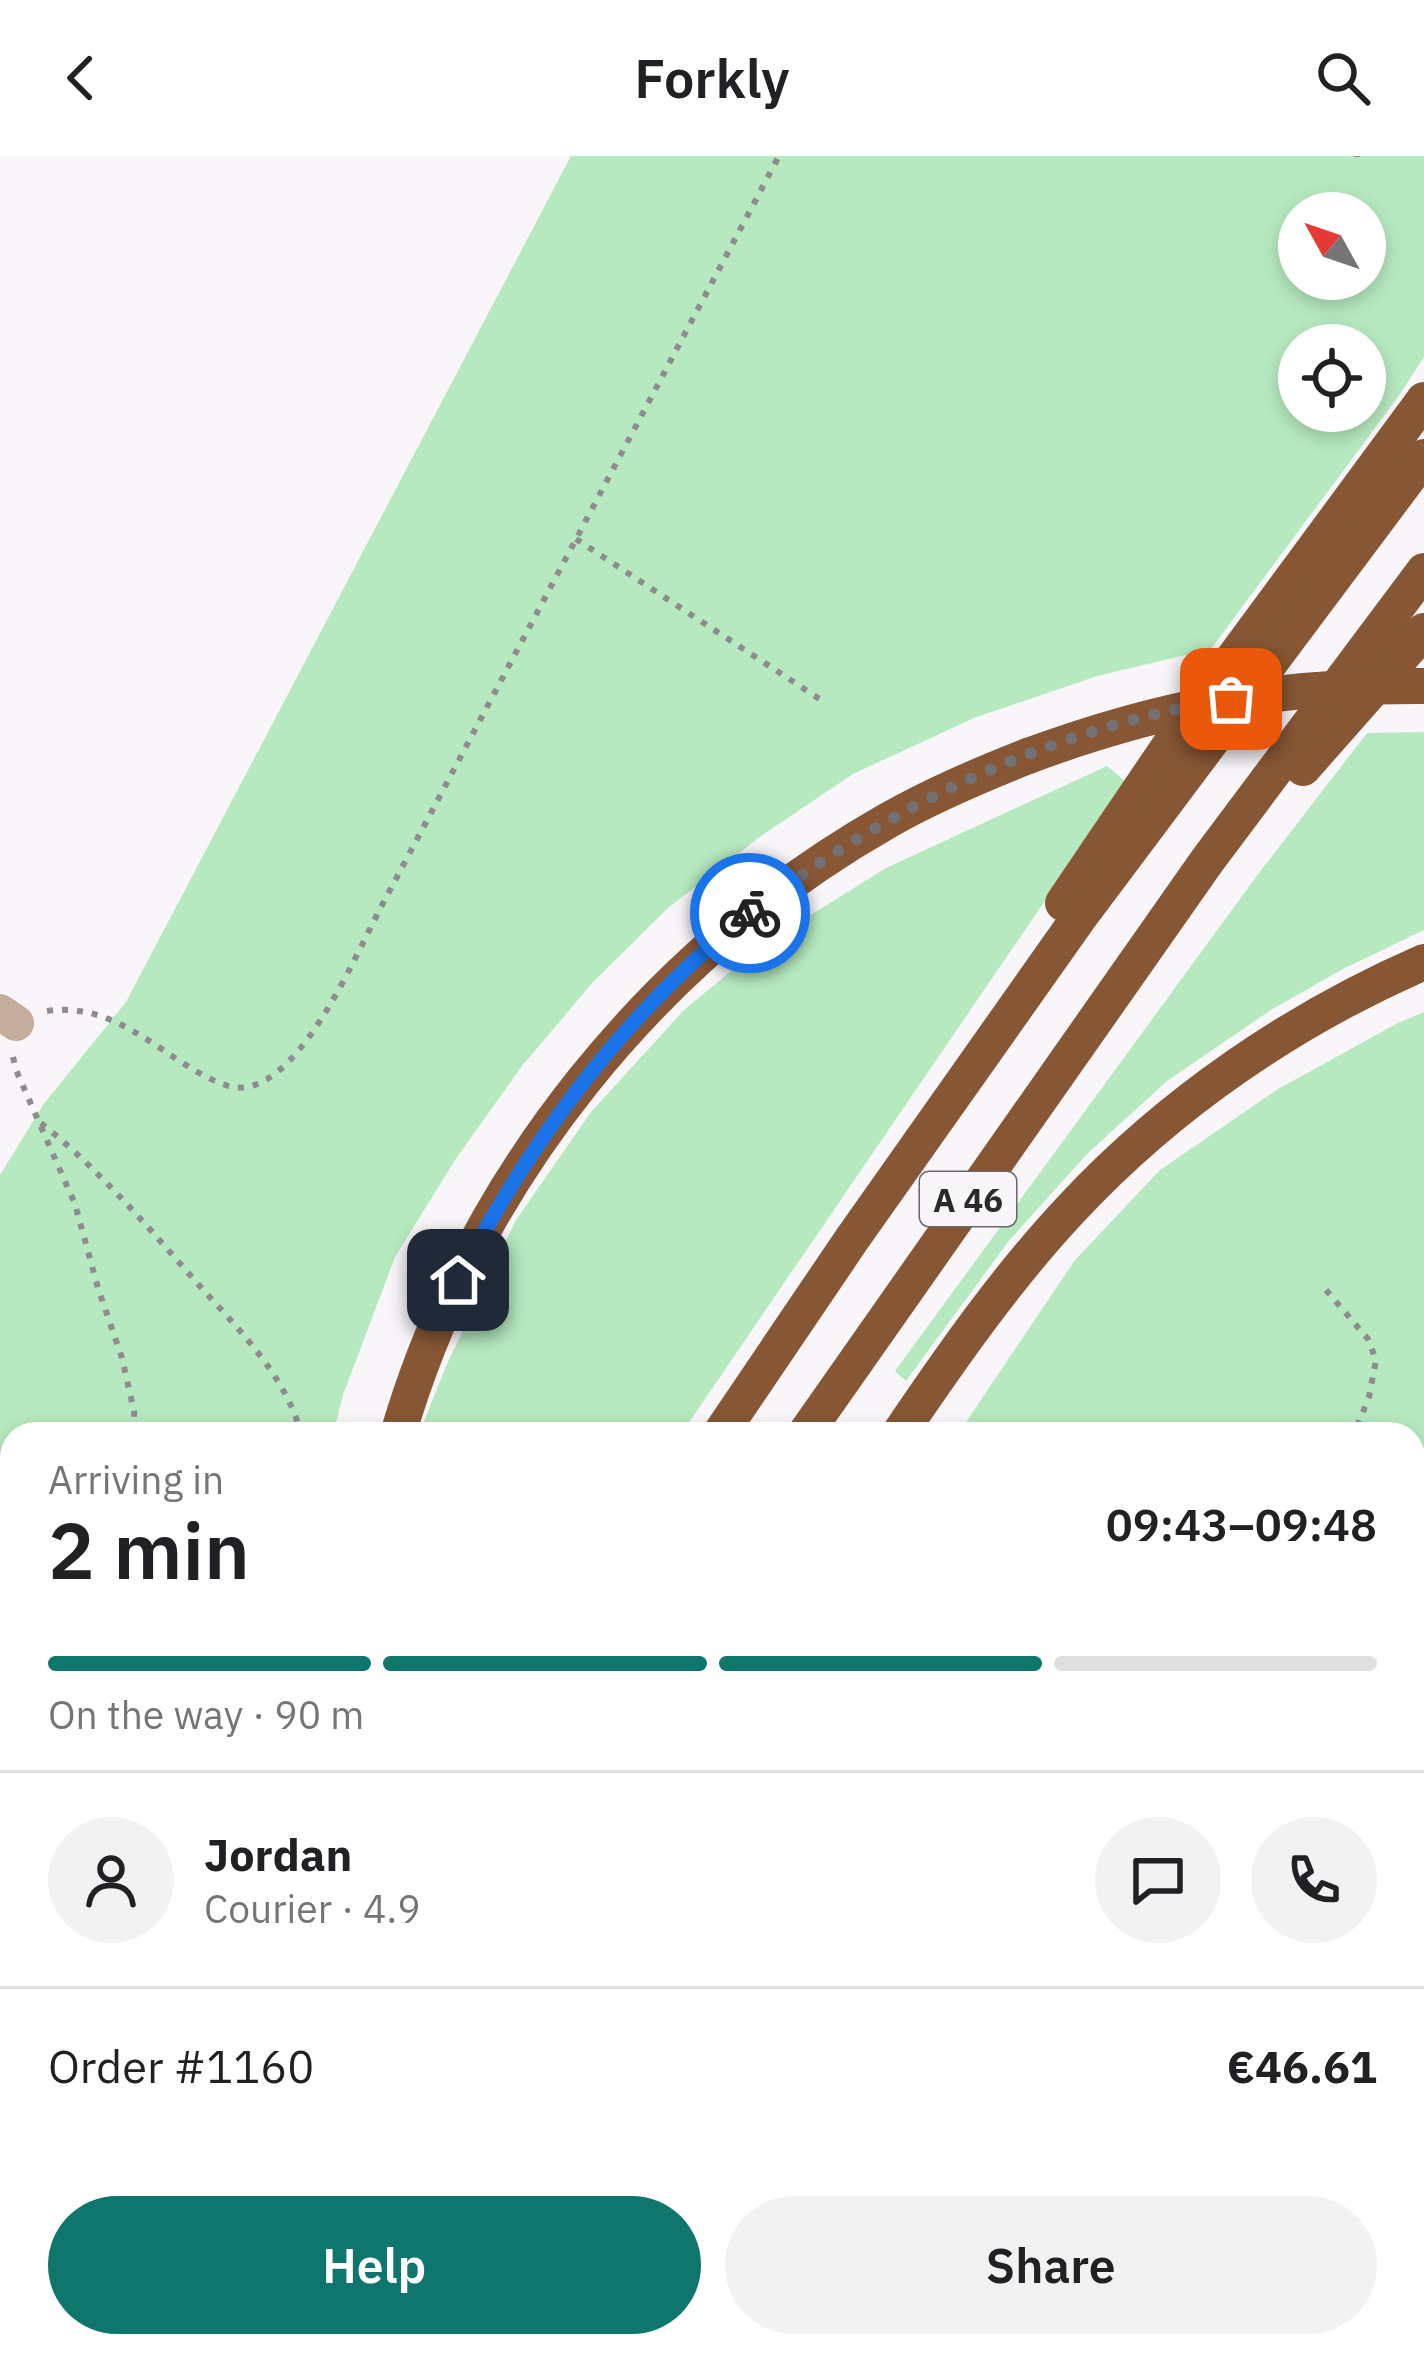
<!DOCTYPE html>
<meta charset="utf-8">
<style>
body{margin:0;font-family:"IBM Plex Sans",sans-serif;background:#f2f2f2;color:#202124;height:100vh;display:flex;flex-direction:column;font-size:45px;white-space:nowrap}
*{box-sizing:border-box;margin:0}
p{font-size:39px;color:#757577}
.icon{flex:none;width:66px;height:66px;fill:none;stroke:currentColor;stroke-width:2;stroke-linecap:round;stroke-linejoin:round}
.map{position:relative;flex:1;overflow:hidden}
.side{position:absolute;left:0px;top:1266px;width:1425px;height:936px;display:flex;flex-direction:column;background:#fff;border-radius:36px 36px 0 0;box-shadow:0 6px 18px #0003}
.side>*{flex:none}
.needle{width:78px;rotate:310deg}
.fabs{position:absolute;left:1278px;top:36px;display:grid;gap:24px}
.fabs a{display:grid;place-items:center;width:108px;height:108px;border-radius:50%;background:#fff;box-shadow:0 6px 18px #0003;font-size:60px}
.pin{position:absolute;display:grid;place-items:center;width:102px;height:102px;color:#fff;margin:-51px;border-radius:24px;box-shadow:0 6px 18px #0006}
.courier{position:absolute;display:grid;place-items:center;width:120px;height:120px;margin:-60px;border:9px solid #1a73e8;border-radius:50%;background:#fff;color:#222;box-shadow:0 3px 15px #0007}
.overview em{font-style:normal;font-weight:600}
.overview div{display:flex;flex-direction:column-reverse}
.overview{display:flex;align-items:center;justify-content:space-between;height:204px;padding:0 48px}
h1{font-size:78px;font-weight:600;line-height:90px}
.bar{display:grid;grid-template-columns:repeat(4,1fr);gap:18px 12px;align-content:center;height:144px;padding:0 48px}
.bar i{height:15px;border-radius:9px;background:#e0e0e0}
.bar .on{background:#0f766e}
.bar p{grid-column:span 4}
.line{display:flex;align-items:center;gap:30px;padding:0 48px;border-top:3px solid #e0e0e0}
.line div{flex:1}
.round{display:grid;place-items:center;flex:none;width:126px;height:126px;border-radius:63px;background:#f2f2f2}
.primary-button{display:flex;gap:24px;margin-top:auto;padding:24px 48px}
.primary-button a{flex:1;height:138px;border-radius:72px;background:#0f766e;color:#fff;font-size:48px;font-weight:600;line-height:138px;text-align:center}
.primary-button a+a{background:#f2f2f2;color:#202124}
header{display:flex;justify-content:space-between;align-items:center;height:156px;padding:0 48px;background:#fff;font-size:54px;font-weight:600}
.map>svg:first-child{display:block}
</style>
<header><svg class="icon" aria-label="back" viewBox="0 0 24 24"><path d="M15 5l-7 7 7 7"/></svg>Forkly<svg class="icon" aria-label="search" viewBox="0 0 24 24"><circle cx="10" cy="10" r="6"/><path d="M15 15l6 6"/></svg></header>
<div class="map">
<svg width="1424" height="2202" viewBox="0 0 1424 2202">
<rect width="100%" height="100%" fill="#f9f6f9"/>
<g fill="#b6e9bf" fill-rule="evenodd">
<path d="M571,0H1424V201L1398,241L1211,493L1097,520L974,562L853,618L761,680L668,752L593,826L522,910L455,1004L395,1101L343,1239L333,1278H12V2190H19L11,2202H0V1019L43,949L126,846ZM1299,57H1365V123H1299ZM1299,189H1365V255H1299Z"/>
<polygon points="1424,576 1424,774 1341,814 1271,854 1167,925 1086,999 1008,1086 906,1225 895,1215 1256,721 1367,577"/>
<polygon points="1107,610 1126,626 681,1278 419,1278 446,1210 516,1064 591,956 684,854 761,790 886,712"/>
<polygon points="1424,856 1424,1832 1413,1845 1413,1278 958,1278 1075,1104 1160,1014 1278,933 1396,868"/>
<polygon points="343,2190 1121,2190 1111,2202 335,2202"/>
</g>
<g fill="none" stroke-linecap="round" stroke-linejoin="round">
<g stroke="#8e8c8e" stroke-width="6" stroke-dasharray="6 9" stroke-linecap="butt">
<polyline points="1357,0 1357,1"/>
<polyline points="576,383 824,546"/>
<path d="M47,855C84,850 112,862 143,881C168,896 204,925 233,931C296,942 355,800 380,753L779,0"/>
<polyline points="13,901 16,914 75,1048 98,1132 122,1202 134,1255 135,1278"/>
<path d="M41,967C97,1012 143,1065 190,1119C231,1166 286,1217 301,1278"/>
<polyline points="1326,1134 1368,1183 1376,1204 1369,1241 1354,1278"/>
<polyline points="1413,1502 1424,1505"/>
<polyline points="0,1537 12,1519"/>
<polyline points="0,2001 12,1983"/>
</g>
<g stroke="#c5ad9d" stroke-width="36">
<polyline points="0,856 16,867"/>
<polyline points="1413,1725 1424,1713"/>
<polyline points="970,2202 984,2190"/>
</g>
<g stroke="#875735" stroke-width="36">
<polyline points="1303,612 1424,475"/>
<polyline points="1063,747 1174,583 1424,244"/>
<path d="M398,1278C474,1020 654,798 887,665C932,639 980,619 1028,600"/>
<polyline points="720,1278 852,1083 1078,763 1424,301"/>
<polyline points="805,1278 1207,705 1424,415"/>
<path d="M899,1278C952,1200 1007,1121 1072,1052C1170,947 1293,863 1424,806"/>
<polyline points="105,2202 113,2190"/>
<polyline points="194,2202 202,2190"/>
<polyline points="275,2202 283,2190"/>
</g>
<path stroke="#875735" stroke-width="36" d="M1028,600C1163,550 1279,529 1424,530"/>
</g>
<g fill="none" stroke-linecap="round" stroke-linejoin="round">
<path stroke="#737173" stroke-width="12" stroke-dasharray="0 21.6" d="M750,757C889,649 1057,570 1231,543"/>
<path stroke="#1a73e8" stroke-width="15" d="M458,1124C531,983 625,856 750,757"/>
</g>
<g text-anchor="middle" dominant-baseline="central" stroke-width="12" stroke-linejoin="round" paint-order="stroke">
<rect fill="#f9f6f9" stroke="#696769" stroke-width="3" x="920" y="1016" width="96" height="54" rx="9"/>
<g font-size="33" font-weight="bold" fill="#2b2a2b">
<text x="968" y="1043">A 46</text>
</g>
</g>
</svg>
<div class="fabs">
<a><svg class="needle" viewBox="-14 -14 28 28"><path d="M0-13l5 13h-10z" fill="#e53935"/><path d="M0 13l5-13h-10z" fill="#757577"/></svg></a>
<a><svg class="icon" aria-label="locate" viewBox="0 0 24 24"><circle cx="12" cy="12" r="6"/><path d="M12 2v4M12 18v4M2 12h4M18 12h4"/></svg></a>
</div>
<div class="pin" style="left:1231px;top:543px;background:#ea580c"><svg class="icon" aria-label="bag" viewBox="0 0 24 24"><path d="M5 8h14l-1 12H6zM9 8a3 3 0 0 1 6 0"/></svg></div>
<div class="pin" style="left:458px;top:1124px;background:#1f2937"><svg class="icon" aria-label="home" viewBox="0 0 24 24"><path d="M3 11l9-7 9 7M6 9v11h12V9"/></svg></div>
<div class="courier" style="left:750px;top:757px"><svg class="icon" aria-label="bike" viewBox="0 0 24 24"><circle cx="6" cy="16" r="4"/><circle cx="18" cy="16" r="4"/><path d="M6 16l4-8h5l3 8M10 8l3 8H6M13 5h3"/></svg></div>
<section class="side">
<div class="overview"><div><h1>2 min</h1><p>Arriving in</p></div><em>09:43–09:48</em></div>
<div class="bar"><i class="on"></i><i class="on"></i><i class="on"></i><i></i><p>On the way · 90 m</p></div>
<div class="line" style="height:216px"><a class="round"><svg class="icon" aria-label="person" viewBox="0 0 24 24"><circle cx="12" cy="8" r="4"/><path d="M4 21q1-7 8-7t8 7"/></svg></a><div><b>Jordan</b><p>Courier · 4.9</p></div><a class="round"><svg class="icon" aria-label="chat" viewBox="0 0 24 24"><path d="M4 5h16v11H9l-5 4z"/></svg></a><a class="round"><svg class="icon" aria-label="phone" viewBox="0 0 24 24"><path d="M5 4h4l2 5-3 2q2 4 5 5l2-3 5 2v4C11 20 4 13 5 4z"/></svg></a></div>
<div class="line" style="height:156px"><div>Order #1160</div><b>€46.61</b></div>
<div class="primary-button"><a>Help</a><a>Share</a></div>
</section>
</div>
